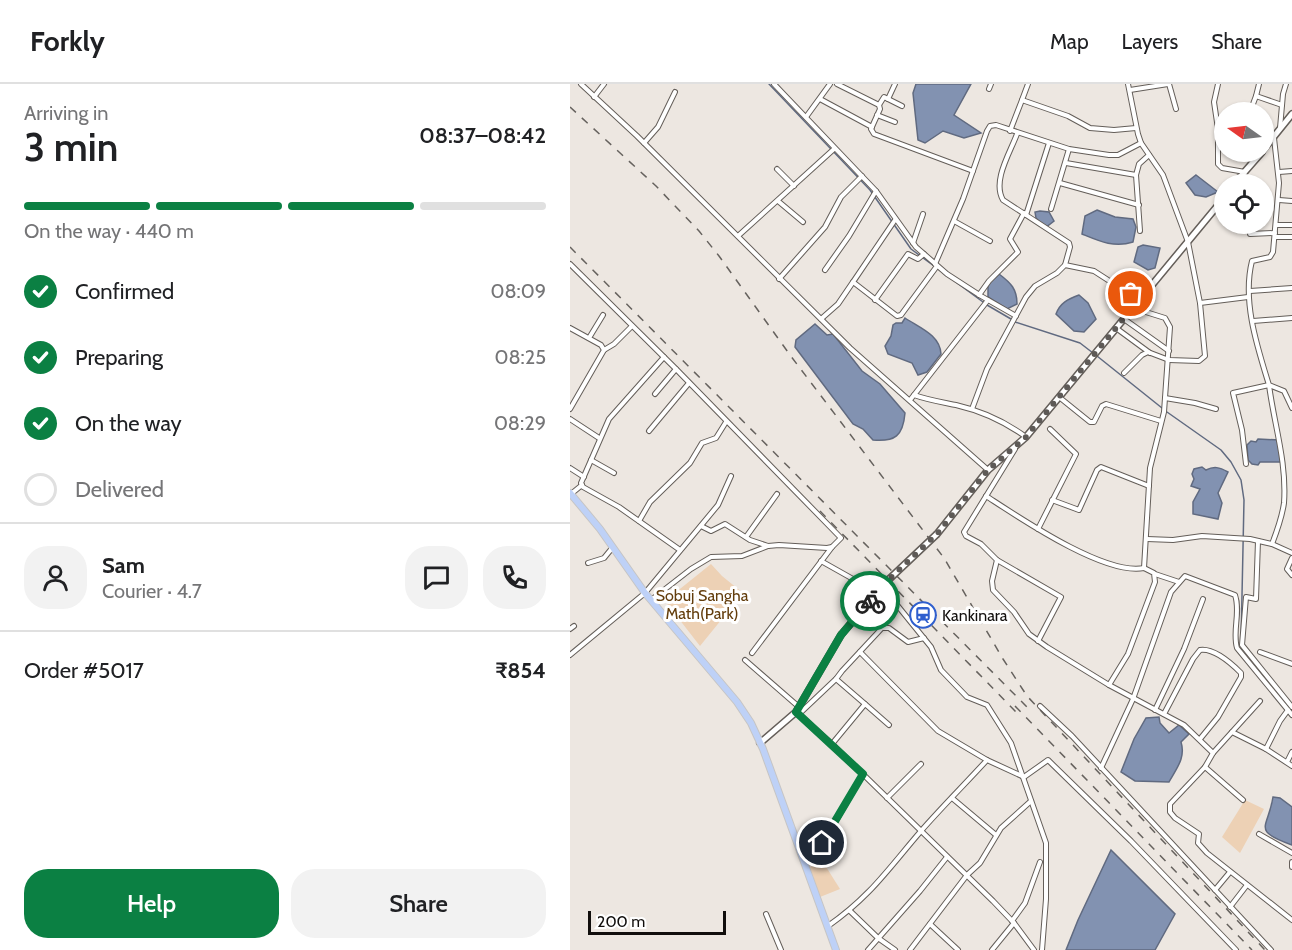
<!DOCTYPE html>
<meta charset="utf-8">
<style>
body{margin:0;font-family:Cabin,sans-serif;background:#f2f2f2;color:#202124;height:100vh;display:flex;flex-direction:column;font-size:22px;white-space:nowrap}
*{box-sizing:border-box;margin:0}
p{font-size:20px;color:#757577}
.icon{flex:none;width:33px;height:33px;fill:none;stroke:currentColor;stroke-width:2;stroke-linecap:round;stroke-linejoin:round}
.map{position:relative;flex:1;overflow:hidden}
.side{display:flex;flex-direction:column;background:#fff;width:570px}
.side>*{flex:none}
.needle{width:39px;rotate:284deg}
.controls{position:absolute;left:644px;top:18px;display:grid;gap:12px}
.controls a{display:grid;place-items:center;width:60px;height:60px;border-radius:50%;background:#fff;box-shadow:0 2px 4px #0004;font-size:30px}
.scale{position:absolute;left:18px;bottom:15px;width:138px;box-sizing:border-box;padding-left:6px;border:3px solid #110e0c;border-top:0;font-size:16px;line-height:21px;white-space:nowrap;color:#110e0c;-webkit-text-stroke:4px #fff;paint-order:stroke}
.pin{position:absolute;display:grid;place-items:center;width:51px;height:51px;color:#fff;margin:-26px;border:3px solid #fff;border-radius:50%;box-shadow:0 2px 6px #0007}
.courier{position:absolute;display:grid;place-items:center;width:60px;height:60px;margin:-30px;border:4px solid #0b8043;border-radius:50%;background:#fff;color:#222;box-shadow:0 2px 8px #0007}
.head em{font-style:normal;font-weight:600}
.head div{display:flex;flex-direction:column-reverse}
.head{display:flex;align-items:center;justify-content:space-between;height:102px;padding:0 24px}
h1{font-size:39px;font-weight:600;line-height:45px}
.bar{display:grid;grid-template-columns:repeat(4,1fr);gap:9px 6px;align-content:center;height:72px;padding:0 24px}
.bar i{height:8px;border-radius:4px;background:#e0e0e0}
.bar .current{background:#0b8043}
.bar p{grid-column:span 4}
.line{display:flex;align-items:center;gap:15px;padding:0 24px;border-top:2px solid #e0e0e0}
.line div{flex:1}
.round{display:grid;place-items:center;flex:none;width:63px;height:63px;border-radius:24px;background:#f2f2f2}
ol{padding:0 24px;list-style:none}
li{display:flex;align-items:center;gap:18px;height:66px}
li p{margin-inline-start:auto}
li .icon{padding:6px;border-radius:50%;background:#0b8043;color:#fff;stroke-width:4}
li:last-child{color:#757577}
li i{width:33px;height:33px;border:3px solid #e0e0e0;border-radius:50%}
.button{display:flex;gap:12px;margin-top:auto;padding:12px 24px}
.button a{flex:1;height:69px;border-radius:24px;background:#0b8043;color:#fff;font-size:24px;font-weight:600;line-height:69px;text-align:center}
.button a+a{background:#f2f2f2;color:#202124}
header{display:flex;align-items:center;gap:36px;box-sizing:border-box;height:84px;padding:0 30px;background:#fff;border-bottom:2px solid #e0e0e0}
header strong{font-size:28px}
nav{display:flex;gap:33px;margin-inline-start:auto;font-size:21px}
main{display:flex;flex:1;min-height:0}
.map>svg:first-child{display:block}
</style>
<header>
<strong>Forkly</strong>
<nav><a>Map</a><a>Layers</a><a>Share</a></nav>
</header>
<main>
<section class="side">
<div class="head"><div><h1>3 min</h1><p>Arriving in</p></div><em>08:37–08:42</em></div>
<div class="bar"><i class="current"></i><i class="current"></i><i class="current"></i><i></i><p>On the way · 440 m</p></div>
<ol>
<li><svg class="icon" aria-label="check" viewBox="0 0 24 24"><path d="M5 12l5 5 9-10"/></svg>Confirmed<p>08:09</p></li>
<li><svg class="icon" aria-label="check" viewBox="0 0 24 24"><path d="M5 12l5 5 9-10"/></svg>Preparing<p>08:25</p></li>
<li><svg class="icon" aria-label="check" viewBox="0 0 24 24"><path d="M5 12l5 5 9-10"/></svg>On the way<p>08:29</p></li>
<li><i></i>Delivered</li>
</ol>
<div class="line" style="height:108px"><a class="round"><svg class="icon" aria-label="person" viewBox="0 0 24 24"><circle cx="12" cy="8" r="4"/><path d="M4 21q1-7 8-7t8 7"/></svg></a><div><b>Sam</b><p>Courier · 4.7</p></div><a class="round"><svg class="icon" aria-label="chat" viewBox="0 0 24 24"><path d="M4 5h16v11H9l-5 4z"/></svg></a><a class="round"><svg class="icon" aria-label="phone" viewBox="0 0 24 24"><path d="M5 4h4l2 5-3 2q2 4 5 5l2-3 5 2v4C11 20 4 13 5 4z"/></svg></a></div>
<div class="line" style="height:78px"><div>Order #5017</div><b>₹854</b></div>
<div class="button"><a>Help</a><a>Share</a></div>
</section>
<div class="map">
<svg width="722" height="866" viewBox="0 0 722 866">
<rect width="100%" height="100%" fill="#ede7e1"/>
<g fill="#edd1b5">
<polygon points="141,480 152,492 173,509 130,562 95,517"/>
<polygon points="675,716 694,725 670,769 652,753"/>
<polygon points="253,778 270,805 250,813 240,783"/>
</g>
<g fill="#8292b1" stroke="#606a80" stroke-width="1.5">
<polygon points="346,0 401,0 384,31 411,49 394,54 373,47 355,59 348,56 343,9"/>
<polygon points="626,91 648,108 636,113 625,111 616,99"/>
<path d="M527,126L545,133L563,135L566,143L563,158C544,164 529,157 512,150L515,132Z"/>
<polygon points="470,127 479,128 484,137 475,144 466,134 465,128"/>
<polygon points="573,161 590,164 585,184 578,186 564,178 568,163"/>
<path d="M429,190C441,199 447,205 447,220L437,225L418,213V200Z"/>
<path d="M509,211L518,219L526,235L514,248L504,247L486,230C490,219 498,215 509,211Z"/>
<path d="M335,234C350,244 370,251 371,270L357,288L348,291L342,279L318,270L315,262L321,252L323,241L326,239H332Z"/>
<path d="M245,240L257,251L263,250L292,287L310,300L335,329C333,352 325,358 303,356L293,345L283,340L225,263L226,256Z"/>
<polygon points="688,355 709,356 712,378 690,378 688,381 682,380 678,376 677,361 681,357 686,358"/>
<path d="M632,383L636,386C644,382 649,383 658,388L648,409L652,419L648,435L623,430V418L630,405L621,402L624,395L622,390L624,385Z"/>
<path d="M589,633L590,639L599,649L609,641L619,650L611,658C616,674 606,685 599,698L565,697L551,688L564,655L576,634Z"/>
<path d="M703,713L710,714L722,723V761C681,746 698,745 703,713Z"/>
<polygon points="541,766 605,830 585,866 496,866 508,836"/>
</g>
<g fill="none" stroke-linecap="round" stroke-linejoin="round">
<g stroke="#606a80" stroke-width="1.5">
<polyline points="199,0 300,106 341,165 413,218"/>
<polyline points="417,221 441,235"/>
<polyline points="445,238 510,259 523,269"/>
<polyline points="527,272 597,328 651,366 661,378 671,396 674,416 671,559"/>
</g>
<g stroke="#645e59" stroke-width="6">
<g id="minor">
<polyline points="11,0 67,52 280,264 418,386"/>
<polyline points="204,0 306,107 346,163 377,190 411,212 446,232"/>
<polyline points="267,0 309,21 310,25 301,45 304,50 403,87"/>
<polyline points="458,0 452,16 498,32 520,44 544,46 566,44"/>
<polyline points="599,0 606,25"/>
<polyline points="648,0 644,18 648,45 648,80 652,84 675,88"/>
<polyline points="419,5 421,0"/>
<polyline points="560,6 598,0"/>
<polyline points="686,12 689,0"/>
<polyline points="24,13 34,0"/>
<polyline points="250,15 302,43"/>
<polyline points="318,15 325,0"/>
<polyline points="309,21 314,13 332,22"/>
<polyline points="680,28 686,12 712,21"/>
<polyline points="307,31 325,38"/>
<polyline points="236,33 260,0"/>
<polyline points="710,44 713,10 716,0"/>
<polyline points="440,47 452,16"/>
<path d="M447,50C440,69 422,97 433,116L499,159L500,163L495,181"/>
<path d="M704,54L709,99L703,168L700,173L682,177C672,217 687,262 699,301L714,307L722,324"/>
<polyline points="74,59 88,43 105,8"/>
<polyline points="496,79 566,91"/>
<polyline points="207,85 224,102"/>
<polyline points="709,88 722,87"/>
<polyline points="490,99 569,121"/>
<polyline points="709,116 722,117"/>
<polyline points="208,117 233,138"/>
<polyline points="481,125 499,65"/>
<polyline points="456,131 479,59"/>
<polyline points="325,136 283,198 327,232 331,231 367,182"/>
<polyline points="384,137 420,157"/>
<polyline points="706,141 722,141"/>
<polyline points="570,147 566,91 569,80 579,71"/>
<polyline points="680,150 705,149"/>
<polyline points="168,152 264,65"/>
<polyline points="705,153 722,153"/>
<polyline points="343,159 353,130"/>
<polyline points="0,180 106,285 271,454 262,463 257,464 209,461 198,462 172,472 141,473 121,485 81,516"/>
<polyline points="365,180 393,115 417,47 420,42 426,41 499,65 539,71 548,71 571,59"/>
<polyline points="255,186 279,152 306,107"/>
<polyline points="209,195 255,143 271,113 292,92"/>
<polyline points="680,207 722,204"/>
<polyline points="409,211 419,197 448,168 440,155 454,129"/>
<polyline points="305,216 338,170 348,175 354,170"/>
<polyline points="630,219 678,213"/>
<polyline points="251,235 268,220 283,198"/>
<polyline points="554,235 599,267"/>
<polyline points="683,237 722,234"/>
<polyline points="0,244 31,261 34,266 0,325"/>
<polyline points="546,244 580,269"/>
<polyline points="19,254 33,231"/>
<polyline points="34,266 44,260 62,242"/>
<polyline points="94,273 39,335 11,399 13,403 49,423 110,466"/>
<polyline points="554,289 572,271 578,268 599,276 629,277 635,272 630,219 618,158 593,91 571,59 568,50 558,0"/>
<polyline points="85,310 106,285"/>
<polyline points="344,311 418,216"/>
<polyline points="489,313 520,338 524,338 532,322 536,320 591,337"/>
<polyline points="595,314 625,319 646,325"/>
<path d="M340,316L344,311C358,316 371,318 386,321C412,327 434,337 456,353"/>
<polyline points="402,325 417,285 456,213 465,202 487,189 495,181 524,187 569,216"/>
<polyline points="0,335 29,354"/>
<polyline points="79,347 119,299"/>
<polyline points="445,365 394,448 396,452 411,460 427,476 422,497 423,506 444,528 459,550 477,563 539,601 614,641 643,669 662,648 696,665 722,682"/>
<polyline points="21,376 44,389"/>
<path d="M676,380L672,346L663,309L699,301C704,340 717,378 714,419C712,433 707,447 702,460"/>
<polyline points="0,384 14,393"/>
<polyline points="1,410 12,401"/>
<path d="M416,412C450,434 535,492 574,484L580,384L594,328L600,243L595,234L563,224"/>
<polyline points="482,416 509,426 527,386 531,383 579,402"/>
<polyline points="69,437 80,418 120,379 132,359 146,354 156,338"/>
<polyline points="131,442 141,447 155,440 180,456 198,462"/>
<polyline points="468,445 506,370 480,345"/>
<polyline points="176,453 207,410"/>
<polyline points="577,455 603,456 632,452 680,455 702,460 722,469"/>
<polyline points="688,457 686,515 676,513 672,561 722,623"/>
<polyline points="722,474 717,485 722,491"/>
<polyline points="427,476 491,513 468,557"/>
<polyline points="251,477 299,504 316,518 315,543"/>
<polyline points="18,479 34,474 43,463"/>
<polyline points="585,490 609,498"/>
<polyline points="327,521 361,563 371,586 397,613 417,621 441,659 476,759 476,815 472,866"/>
<polyline points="0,545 4,542"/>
<polyline points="290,568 368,647 417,676 454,693 478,676 561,757 666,866"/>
<polyline points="690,568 722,580"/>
<polyline points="182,569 262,463"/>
<polyline points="0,571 75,509 148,421 161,392"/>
<polyline points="175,576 229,623"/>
<polyline points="539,601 558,570 585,498 584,489 574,484"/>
<polyline points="295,620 266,595 272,587 312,544 319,544 338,558 354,554"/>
<polyline points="470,622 502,652 701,866"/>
<polyline points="585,626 614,565 633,515"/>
<polyline points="226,628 262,660 423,817 444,839 464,866"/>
<polyline points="229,630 266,595"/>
<path d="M594,630L623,575L630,566C644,564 662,580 671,589V593L648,633L630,655"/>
<polyline points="662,648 690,617"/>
<polyline points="262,660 295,620 319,641"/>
<polyline points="696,665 710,637 718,626"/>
<polyline points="643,669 635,683 600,720 600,728 605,734 629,750 628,759 637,769 722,836"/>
<polyline points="717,678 722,668"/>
<polyline points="635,683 673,716"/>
<path d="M531,684L563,615L601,508L615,492L665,511C671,528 662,547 667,564L722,631"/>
<polyline points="317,714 351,680"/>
<polyline points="382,714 426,751"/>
<polyline points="689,750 722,769"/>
<polyline points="232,771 246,764 256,754 293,690"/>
<polyline points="722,778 722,783"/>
<polyline points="645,806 660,788"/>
<polyline points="660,823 677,801"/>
<polyline points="280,827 308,854 325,866"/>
<polyline points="196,830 211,866"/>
<polyline points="442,837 455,819 470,778"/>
<polyline points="360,840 388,866"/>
<path d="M258,842C300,813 319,784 351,747C372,723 395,700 417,676"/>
<polyline points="298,866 350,807 377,773"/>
<polyline points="340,866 397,791 410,779 431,744 461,717"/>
<polyline points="422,866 444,839"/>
</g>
</g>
<g stroke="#645e59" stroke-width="8">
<g id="secondary">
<polyline points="693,66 722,30"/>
<polyline points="664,100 692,68"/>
<polyline points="367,450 418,386 456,353 654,114"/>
<polyline points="190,659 226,628 271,551"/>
</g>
</g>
<g stroke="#c6c5c5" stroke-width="8">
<polyline id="primary" points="0,409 30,445 75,509 167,618 181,639 193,665 266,866"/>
</g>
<use href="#minor" stroke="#fff" stroke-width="4"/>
<use href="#secondary" stroke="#fff" stroke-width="5"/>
<use href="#primary" stroke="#bed1f7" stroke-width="6"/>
<g stroke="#66625e" stroke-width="1.5" stroke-dasharray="8 8" stroke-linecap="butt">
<polyline points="0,23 86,102 129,147 149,172 220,271 374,474 433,575 457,612 695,866"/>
<polyline points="0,163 460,626"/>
<polyline points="250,427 447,629"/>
<polyline points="445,622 682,866"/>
</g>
<g stroke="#645e59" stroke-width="8" stroke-linecap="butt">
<polyline id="secondary-bridge" points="271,551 314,500 367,450"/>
</g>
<use href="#secondary-bridge" stroke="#fff" stroke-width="5"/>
</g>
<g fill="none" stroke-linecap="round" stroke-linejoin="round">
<polyline stroke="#5e5a57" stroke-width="6" stroke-dasharray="0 10.8" points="300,517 314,500 367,450 418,386 456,353 569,216 561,210"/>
<polyline stroke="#0b8043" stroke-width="8" points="252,759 293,690 226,628 271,551 300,517"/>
</g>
<defs>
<g id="station-ring" transform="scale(1.35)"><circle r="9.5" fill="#fff" stroke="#2f5fce" stroke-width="1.5"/><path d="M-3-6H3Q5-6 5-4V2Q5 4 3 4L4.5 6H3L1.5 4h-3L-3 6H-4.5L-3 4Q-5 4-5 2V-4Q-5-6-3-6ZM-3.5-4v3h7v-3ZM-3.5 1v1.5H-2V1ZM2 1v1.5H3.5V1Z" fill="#2f5fce"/></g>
</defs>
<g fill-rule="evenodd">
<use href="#station-ring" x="353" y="531"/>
</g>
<g text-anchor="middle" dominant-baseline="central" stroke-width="6" stroke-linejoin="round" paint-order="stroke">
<g font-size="16" fill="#633d0c" stroke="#fff">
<text x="132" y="511">Sobuj Sangha<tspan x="132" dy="18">Math(Park)</tspan></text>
</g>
<g font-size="16" fill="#110e0c" stroke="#fff" text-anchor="start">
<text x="372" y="531">Kankinara</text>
</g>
</g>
</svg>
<div class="controls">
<a><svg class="needle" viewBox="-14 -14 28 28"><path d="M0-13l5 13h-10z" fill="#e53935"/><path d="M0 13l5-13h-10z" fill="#757577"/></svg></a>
<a><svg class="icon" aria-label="locate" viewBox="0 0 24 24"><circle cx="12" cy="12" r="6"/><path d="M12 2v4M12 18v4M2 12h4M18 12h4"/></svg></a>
</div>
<div class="scale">200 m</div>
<div class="pin" style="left:561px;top:210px;background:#ea580c"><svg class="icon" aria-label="bag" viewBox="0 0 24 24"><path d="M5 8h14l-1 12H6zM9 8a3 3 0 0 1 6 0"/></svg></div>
<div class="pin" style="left:252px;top:759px;background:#1f2937"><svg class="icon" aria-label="home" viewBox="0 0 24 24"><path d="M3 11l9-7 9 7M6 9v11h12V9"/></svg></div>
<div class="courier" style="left:300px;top:517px"><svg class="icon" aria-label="bike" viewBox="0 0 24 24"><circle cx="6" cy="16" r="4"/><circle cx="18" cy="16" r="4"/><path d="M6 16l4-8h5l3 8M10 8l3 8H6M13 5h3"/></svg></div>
</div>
</main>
